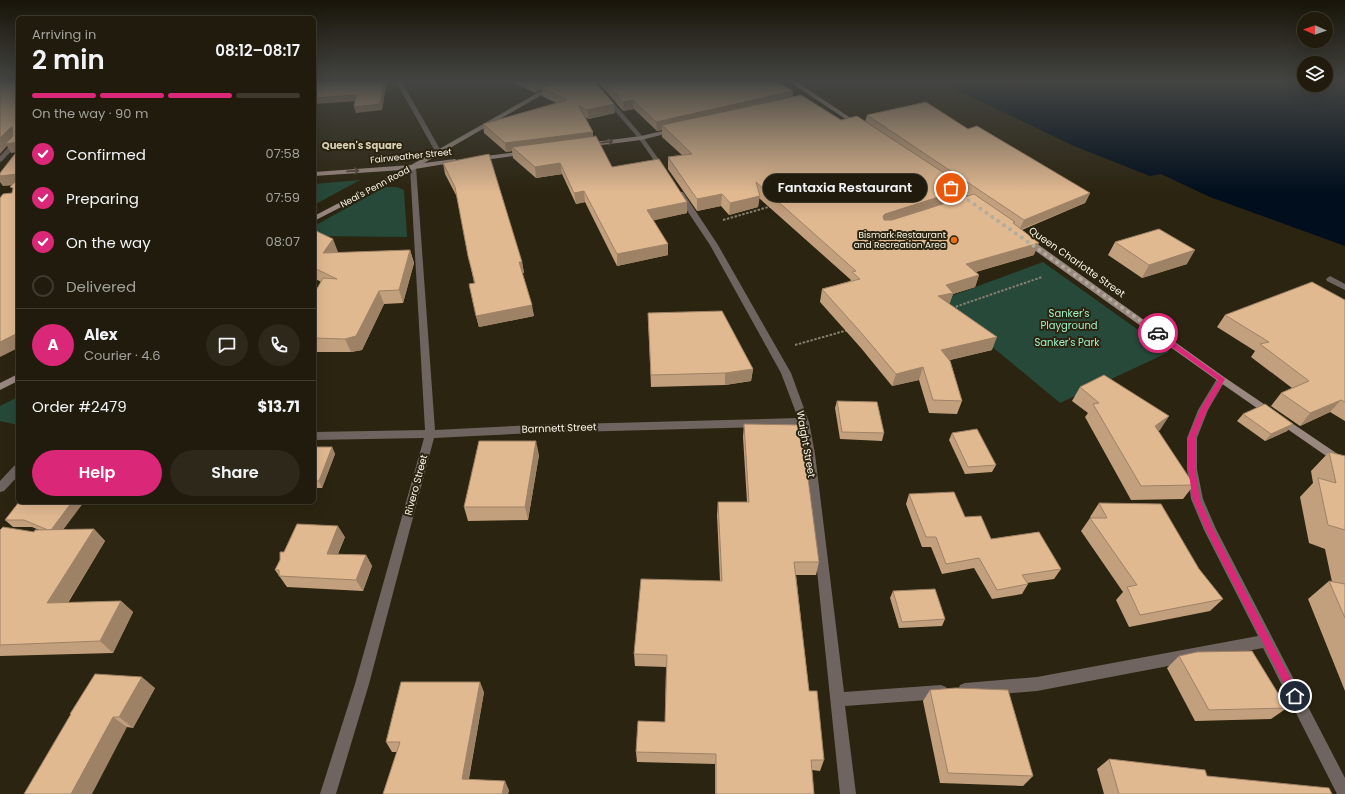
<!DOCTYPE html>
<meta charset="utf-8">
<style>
body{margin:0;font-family:Poppins,sans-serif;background:#2d281a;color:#f1f3f6;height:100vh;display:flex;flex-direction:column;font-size:15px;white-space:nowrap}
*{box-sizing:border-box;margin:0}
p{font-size:13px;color:#a2a19d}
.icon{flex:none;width:22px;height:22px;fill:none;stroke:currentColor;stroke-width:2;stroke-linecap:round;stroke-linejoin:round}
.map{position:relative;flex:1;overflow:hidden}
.side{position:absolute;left:16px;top:16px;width:300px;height:488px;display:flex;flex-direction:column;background:#201b0c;border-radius:6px;box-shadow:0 4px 16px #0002,0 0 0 1px #3d392d}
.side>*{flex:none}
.needle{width:26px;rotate:272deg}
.fabs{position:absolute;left:1297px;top:12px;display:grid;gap:8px}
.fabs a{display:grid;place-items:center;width:36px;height:36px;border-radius:50%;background:#201b0c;box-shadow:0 4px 16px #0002,0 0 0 1px #3d392d;font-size:20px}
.pin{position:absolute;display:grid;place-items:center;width:34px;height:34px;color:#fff;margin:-17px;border:2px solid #fff;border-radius:50%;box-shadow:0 1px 4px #0007}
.courier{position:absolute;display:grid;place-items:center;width:40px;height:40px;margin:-20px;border:3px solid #db2777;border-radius:50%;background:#fff;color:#222;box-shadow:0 1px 5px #0007}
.bubble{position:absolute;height:28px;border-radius:14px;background:#201b0c;box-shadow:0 4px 16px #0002,0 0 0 1px #3d392d;font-size:13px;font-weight:600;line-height:28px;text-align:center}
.overview em{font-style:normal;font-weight:600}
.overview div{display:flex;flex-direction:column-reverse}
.overview{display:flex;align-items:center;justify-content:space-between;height:68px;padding:0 16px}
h1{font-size:26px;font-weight:600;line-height:30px}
.bar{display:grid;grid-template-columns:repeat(4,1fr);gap:6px 4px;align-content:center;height:48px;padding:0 16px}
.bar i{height:5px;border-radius:3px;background:#3d392d}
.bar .active{background:#db2777}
.bar p{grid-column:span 4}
.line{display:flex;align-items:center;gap:10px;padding:0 16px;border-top:1px solid #3d392d}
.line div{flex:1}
.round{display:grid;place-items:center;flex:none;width:42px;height:42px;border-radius:21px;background:#2d281a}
ol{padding:0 16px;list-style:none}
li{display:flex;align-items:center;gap:12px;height:44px}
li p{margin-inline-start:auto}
li .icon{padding:4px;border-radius:50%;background:#db2777;color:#fff;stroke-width:4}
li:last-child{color:#a2a19d}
li i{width:22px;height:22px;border:2px solid #3d392d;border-radius:50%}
.action{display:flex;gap:8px;margin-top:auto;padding:8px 16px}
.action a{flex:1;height:46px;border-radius:24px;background:#db2777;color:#fff;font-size:16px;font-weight:600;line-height:46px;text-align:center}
.action a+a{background:#2d281a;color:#f1f3f6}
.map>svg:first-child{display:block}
</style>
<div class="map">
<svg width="1345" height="794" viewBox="0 0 1345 794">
<rect width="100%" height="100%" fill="#2b2410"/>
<g fill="#264939">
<polygon points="360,180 314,205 314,184"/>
<polygon points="385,187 397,187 404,190 407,237 314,236 314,226"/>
<polygon points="1043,262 1158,344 1169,352 1060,403 943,306 943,299"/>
<polygon points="18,397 18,425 0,421 0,406"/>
</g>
<polygon fill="#000e1d" points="940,82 1304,82 1304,85 1326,85 1326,82 1345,82 1345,246 1210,197 1161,174 1150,176 1074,146"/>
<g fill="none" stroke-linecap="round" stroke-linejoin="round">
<g stroke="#847e6d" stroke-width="2" stroke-dasharray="2.5 1.5" stroke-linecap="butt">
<polyline points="723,220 772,206"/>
<polyline points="952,308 1042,277"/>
<polyline points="795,345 848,330"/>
</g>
<g fill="#6f645f" fill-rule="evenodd">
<polygon points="396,82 402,82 441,151 440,152 435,151"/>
<polygon points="590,82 596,82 643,137 667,171 666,172 662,172 639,139"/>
<polygon points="18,138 18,144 2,161 0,162 0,156 16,139"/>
<polygon points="413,165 416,167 435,430 535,425 798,418 781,373 710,245 676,194 680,192 683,192 718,245 791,373 809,422 815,454 844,692 941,685 946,687 948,692 946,697 941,699 845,706 856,794 840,794 805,454 800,426 535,433 434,438 369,684 336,794 320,794 355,684 424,438 314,440 314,432 425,430 410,167"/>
<polygon points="1330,276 1345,284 1345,290 1327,281 1326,279"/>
<polygon points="1221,376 1226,379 1208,410 1197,438 1197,469 1203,499 1216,529 1345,778 1345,794 1337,794 1263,648 1037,691 965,697 960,695 958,690 960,685 965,683 1037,677 1258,636 1204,530 1191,499 1187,469 1187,438 1198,410 1218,377"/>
<polygon points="18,465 18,476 4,491 0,492 0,481 14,466"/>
</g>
<g fill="#998880" fill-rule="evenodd">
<polygon points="557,82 564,82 424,163 455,159 458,161 457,162 415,169 314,221 314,216 402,170 314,176 314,172 411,165"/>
<polygon points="790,82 797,82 861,125 856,126"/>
<polygon points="675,128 678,130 677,131 641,140 586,147 583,145 586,143 641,136"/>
<polygon points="525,151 527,152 527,154 477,161 474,159 477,157"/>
<polygon points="1023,238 1029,238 1224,377 1345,459 1345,469 1218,381 1023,242"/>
<polygon points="18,374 18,381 0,390 0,383"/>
</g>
</g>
<g fill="#c29f7d" fill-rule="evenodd">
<polygon points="513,82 595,82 615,113 588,119 585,117 593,132 593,137 612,167 687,202 687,213 653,220 668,244 668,255 617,266 585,202 576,204 562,174 536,178 513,158 512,151 506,152 484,133 483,124 556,103 542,96 542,89 535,93"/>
<path d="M598,82H777L793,91L792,97L841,120L865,122L867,115L968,129L1090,193L1085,203L1022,230L1034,255L976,272L979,275L975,287L953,294L949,304L992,350L950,360L962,401L957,414L929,413L919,380L892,386L861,348L820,302L822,289L850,281L851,280L759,198L758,207L729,215L721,206L697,211L668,169V157L682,155L662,137V130L657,131L634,109L623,111ZM965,194L968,196L964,197Z"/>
<polygon points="443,163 522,262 524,273 522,273 534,316 479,327 476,316 474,283 457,197 445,174"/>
<polygon points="314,230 338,252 338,253 410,250 414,263 403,303 384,304 362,350 351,352 314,352 314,294 321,282 314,278"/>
<polygon points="1115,242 1187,264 1142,278 1108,255"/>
<polygon points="1345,300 1345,421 1330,412 1300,426 1271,406 1281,393 1292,388 1251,357 1255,351 1217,327 1225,315"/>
<polygon points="648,313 753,369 751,381 725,385 651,387"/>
<polygon points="1080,387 1169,416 1158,431 1194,485 1183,499 1131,500 1085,417 1088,413 1072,401"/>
<polygon points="837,401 884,433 882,441 840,439 835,408"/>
<polygon points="1243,414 1293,424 1287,431 1265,441 1237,421"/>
<polygon points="744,424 819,562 816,575 796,575 809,691 824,760 820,771 812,770 814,794 715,794 715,764 637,762 636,752 665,722 666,667 635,666 634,654 720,581 717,515 718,502 747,502 743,437"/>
<polygon points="952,433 996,465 992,472 965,474 949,440"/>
<polygon points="314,447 332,447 335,454 322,488 314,488"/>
<polygon points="1329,452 1345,456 1345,691 1308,599 1329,581 1332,582 1325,549 1309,543 1300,497 1313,483 1311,471"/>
<polygon points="539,455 528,520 468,521 464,507"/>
<polygon points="909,494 965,517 991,539 1061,569 1054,579 1027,583 1028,584 1022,594 992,599 974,568 942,574 931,547 922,547 906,504"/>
<polygon points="19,502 63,530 94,529 105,541 68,603 121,601 133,612 113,653 0,656 0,530 34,532 39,530 32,527 13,527 5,520"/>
<polygon points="1099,503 1199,569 1223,599 1210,611 1129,627 1116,600 1123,592 1081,531 1090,518 1091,518 1090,517"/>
<polygon points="345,537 338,554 366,555 372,566 363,591 287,587 275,570 284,552"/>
<polygon points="893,591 945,619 942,626 899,628 890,598"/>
<polygon points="1179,656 1287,708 1271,719 1195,721 1167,668"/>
<polygon points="155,688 133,728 127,727 70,714"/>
<polygon points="930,690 1033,776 1023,786 940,783 923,701"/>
<polygon points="484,692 469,779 509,790 508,794 383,794 397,752 392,752 386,742"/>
<polygon points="1109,759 1207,776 1332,794 1104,794 1097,769"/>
</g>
<g fill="#9e8266">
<polygon points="384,82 387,82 382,110 356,113 354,107"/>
<polygon points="538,82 554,82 541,88 542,89 535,93 534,84"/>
<polygon points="793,91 792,100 662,125 662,130 657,131 656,122"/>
<polygon points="356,95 358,101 314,104 314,98"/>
<polygon points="633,100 634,109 623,111 623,102"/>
<polygon points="614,104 615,113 588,119 587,110"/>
<polygon points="12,127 18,142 18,152 11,153 7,146 0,154 0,138 9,129"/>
<polygon points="593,132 593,141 512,147 512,151 506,152 505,143"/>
<polygon points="560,163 562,174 536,178 535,167"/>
<polygon points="18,174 18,185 3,186 0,182 0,176"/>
<polygon points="967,188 963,200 883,226 883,216 885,214"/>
<polygon points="584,191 585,202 576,204 574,193"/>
<polygon points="1090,193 1085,203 1019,230 1024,220"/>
<polygon points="722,194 721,206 697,211 697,199"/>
<polygon points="760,196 758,207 729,215 730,203"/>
<polygon points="687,202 687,213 647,222 647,210"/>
<polygon points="333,239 338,252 328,267 323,253"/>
<polygon points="1039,243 1034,255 961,276 966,264"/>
<polygon points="668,244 668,255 617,266 617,254"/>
<polygon points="410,250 414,263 403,303 399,290"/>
<polygon points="1195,250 1187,264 1142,278 1149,265"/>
<polygon points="519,262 522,262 524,273 521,274"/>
<polygon points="979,275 975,287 953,294 949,305 938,296 946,285"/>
<polygon points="379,291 384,304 362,350 351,352 345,339"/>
<polygon points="532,305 534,316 479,327 476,316"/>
<polygon points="18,333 18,348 0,357 0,342"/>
<polygon points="997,337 992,350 937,363 941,350"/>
<polygon points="923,367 919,380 892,386 896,374"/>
<polygon points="753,369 751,381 725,385 725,373"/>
<polygon points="1341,400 1330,412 1300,426 1310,413"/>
<polygon points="1169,416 1160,430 1146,440 1155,426"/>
<polygon points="1293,424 1287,431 1265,441 1271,434"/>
<polygon points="536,441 539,455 528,520 525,507"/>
<polygon points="332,447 335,454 322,488 319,481"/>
<polygon points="72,502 84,502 57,538 50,531"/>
<polygon points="338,526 345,537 333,565 327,554"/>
<polygon points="94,529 105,541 60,615 47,603"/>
<polygon points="366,555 372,566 363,591 356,580"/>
<polygon points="121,601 133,612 113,653 100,641"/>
<polygon points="142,677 155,688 133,728 119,717"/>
<polygon points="480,682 484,692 467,788 462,779"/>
<polygon points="113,717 127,727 92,794 71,794"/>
<polygon points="505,781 509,790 508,794 502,794"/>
</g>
<g fill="#e1b991" stroke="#9e8266">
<polygon points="0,82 18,82 18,142 5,144 13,136 12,127 9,129 0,138"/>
<polygon points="314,82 384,82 380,104 354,107 356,95 314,98"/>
<polygon points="529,82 538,82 534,84"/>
<polygon points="552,82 595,82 614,104 587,110 579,106 593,132 505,143 483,124 567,100 541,88"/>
<polygon points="605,82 777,82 793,91 656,122 633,100 623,102"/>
<polygon points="801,95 841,120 857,116 967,188 885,214 883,216 884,220 892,220 974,194 1015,222 1013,223 1039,243 966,264 979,275 946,285 953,293 938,296 997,337 941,350 950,361 962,401 933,400 923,367 896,374 864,336 822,289 860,279 852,272 856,271 756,182 760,196 730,203 722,194 697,199 668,157 692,154 662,125"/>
<polygon points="926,102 968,129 977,126 1090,193 1024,220 867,115"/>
<polygon points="596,136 612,167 659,159 687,202 647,210 668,244 617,254 584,191 574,193 560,163 535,167 512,147"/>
<polygon points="18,150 18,174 0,176 0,173"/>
<polygon points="489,154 522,262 519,262 532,305 476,316 469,284 475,283 468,256 455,187 443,163"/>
<polygon points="18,179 18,333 0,342 0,198 3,194 12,193 13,188 10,187"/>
<polygon points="1159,229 1195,250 1149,265 1115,242"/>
<polygon points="314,230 333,239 323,253 410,250 399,290 379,291 356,336 345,339 314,338 314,294 323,278 337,279 314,268"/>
<polygon points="1312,282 1345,300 1345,402 1341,400 1310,413 1281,393 1309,381 1260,344 1269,342 1225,315"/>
<polygon points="722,311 753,369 725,373 651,375 648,313"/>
<polygon points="1104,375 1169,416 1155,426 1194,485 1141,486 1093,404 1099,403 1080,387"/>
<polygon points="837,401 877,402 884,433 842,432"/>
<polygon points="1265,404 1293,424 1271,434 1243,414"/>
<polygon points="744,424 801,425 819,562 794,562 809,691 817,691 824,760 811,760 814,794 716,794 716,754 636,752 638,721 665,722 667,655 634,654 641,579 722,581 718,502 749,502"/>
<polygon points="977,429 996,465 968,467 952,433"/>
<polygon points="479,441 536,441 525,507 464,507"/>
<polygon points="314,447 332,447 319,481 314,481"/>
<polygon points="1329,452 1345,456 1345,530 1328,525 1318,478 1336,483"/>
<polygon points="954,492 965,517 981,516 991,539 1039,532 1061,569 1022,575 1028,584 997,590 979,558 946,564 936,537 926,537 909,494"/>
<polygon points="19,502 72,502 51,530 48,530 24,520 5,520"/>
<polygon points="1099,503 1161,504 1199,569 1223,599 1140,615 1127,587 1137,585 1090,518 1107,518"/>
<polygon points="297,524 338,526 327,554 366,555 356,580 279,576 279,570 275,570 280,560 280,552 284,552"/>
<polygon points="3,527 34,532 35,530 94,529 47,603 121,601 100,641 0,645 0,530"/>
<polygon points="1329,581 1345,584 1345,618"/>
<polygon points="935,589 945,619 902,622 893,591"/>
<polygon points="1252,651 1287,708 1209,710 1179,656 1197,652"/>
<polygon points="95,674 142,677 119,717 113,717 71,794 24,794 71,714 70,714"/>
<polygon points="401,682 480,682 462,779 505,781 502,794 383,794 400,742 386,742"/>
<polygon points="956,688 1008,690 1033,776 948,773 930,690"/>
<polygon points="1109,759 1205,770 1207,776 1329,788 1332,794 1119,794"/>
</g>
<defs><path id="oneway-shaft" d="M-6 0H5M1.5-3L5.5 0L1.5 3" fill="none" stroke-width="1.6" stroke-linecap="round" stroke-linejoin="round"/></defs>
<g stroke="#524737">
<use href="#oneway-shaft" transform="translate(607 142) rotate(-7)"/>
<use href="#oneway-shaft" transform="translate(353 171) rotate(-4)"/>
</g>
<linearGradient id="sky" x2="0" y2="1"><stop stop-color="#181409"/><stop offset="0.42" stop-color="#444542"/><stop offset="1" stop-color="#444542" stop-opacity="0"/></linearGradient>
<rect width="1345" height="193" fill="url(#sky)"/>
<polygon fill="#db2777" points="1158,331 1225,379 1207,410 1195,438 1195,469 1200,500 1213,529 1298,693 1300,696 1298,700 1295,701 1292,700 1206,530 1193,500 1188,469 1188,438 1200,410 1218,380 1155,335 1155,333"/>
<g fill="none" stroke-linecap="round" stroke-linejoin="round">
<polyline stroke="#b1ac9c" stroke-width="4" stroke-dasharray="0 7.2" points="951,188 1158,333"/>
</g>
<circle fill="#e8710a" stroke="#2b2410" stroke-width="1.5" cx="954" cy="240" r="4"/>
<g text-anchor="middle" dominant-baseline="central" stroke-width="4" stroke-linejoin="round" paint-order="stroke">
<g font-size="9" fill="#f9f5e8" stroke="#2b2410">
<text transform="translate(411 156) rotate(-6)">Fairweather Street</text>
<text transform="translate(375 187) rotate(-28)">Neal's Penn Road</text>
</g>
<g font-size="9" fill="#f9f5e8" stroke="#2b2410" text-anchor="end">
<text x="946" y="235">Bismark Restaurant<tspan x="946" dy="10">and Recreation Area</tspan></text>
</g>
<g font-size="10" font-weight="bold" fill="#d8cfb6" stroke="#2b2410">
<text x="362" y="145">Queen's Square</text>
</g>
<g font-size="10" fill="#f9f5e8" stroke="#2b2410">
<text transform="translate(1077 262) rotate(35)">Queen Charlotte Street</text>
<text transform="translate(559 428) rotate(-2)">Barnnett Street</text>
<text transform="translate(806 444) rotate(80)">Waight Street</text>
<text transform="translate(416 485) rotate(-75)">Rivero Street</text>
</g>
<g font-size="10" fill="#9cf0c8" stroke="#2b2410">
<text x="1069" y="313">Sanker's<tspan x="1069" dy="12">Playground</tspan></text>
<text x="1067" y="342">Sanker's Park</text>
</g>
</g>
</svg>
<div class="fabs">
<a><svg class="needle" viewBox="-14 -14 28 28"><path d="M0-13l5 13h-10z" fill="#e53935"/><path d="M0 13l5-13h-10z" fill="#a2a19d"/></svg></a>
<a><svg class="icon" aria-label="layers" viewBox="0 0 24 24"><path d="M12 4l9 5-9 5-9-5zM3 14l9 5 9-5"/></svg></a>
</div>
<div class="pin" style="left:951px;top:188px;background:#ea580c"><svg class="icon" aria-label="bag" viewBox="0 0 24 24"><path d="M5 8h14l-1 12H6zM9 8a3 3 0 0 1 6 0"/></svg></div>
<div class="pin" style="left:1295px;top:696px;background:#1f2937"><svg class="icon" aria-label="home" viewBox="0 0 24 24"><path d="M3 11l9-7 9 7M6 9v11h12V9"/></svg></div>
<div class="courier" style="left:1158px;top:333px"><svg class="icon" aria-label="car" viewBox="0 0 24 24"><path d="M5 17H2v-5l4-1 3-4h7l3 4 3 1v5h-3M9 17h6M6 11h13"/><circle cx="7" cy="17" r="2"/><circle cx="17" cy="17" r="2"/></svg></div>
<div class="bubble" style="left:763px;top:174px;width:164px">Fantaxia Restaurant</div>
<section class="side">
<div class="overview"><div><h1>2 min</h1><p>Arriving in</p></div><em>08:12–08:17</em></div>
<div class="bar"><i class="active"></i><i class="active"></i><i class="active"></i><i></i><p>On the way · 90 m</p></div>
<ol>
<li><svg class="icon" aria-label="check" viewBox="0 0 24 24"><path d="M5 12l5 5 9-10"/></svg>Confirmed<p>07:58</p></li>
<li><svg class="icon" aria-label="check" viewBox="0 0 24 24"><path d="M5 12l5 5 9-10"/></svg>Preparing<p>07:59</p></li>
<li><svg class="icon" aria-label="check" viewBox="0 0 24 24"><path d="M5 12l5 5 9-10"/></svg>On the way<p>08:07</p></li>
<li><i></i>Delivered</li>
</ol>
<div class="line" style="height:72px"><b class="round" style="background:#db2777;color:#fff">A</b><div><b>Alex</b><p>Courier · 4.6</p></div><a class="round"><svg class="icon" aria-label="chat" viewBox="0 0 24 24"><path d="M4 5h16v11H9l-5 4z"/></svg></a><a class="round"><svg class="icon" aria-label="phone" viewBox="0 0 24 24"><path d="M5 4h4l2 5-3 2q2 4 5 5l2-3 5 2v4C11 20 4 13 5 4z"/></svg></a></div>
<div class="line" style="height:52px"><div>Order #2479</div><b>$13.71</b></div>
<div class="action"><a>Help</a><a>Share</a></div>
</section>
</div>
